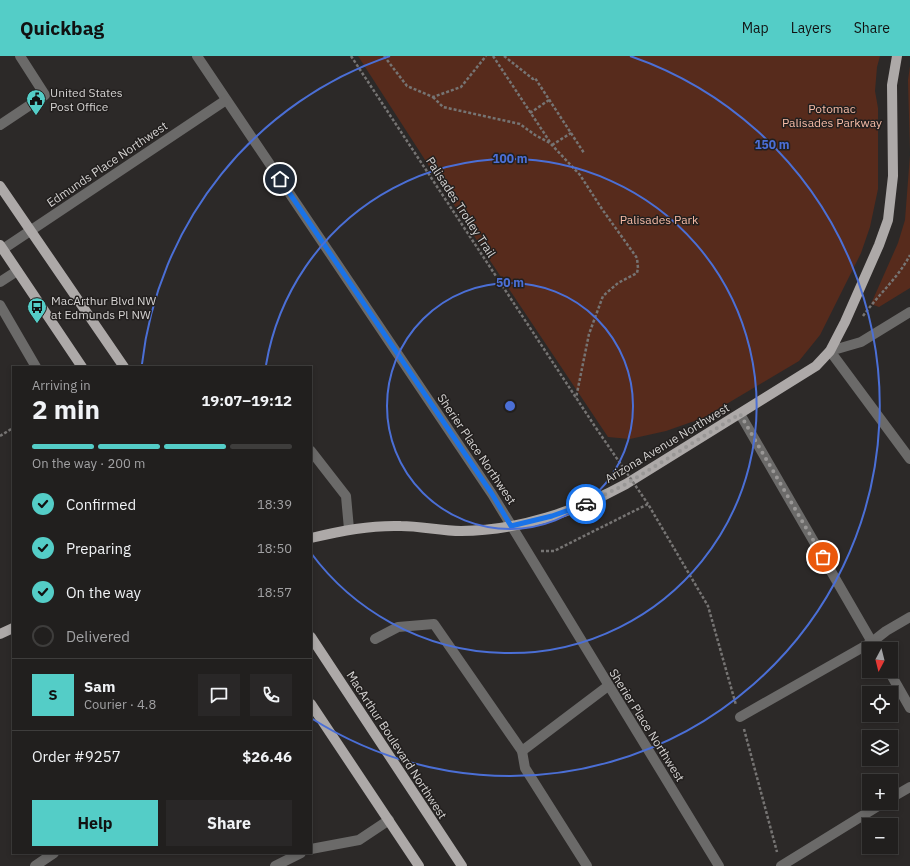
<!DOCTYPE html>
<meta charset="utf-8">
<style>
body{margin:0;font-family:"IBM Plex Sans",sans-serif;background:#292727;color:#f1f3f6;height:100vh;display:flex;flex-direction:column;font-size:15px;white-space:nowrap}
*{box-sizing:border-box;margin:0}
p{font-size:13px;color:#a2a2a4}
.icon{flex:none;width:22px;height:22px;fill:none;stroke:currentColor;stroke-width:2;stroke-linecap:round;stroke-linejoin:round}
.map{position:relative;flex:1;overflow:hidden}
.panel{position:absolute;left:12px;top:310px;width:300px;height:488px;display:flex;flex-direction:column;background:#211f1e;border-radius:0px;box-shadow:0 2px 6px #0003,0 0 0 1px #3e3d3c}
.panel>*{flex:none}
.needle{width:26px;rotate:187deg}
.tools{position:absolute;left:862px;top:586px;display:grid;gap:8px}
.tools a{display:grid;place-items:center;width:36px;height:36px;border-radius:0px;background:#211f1e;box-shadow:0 2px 6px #0003,0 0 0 1px #3e3d3c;font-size:20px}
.pin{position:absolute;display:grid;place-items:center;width:34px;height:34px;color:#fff;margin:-17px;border:2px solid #fff;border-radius:50%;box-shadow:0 1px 4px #0007}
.courier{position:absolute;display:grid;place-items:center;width:40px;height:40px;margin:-20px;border:3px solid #1a73e8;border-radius:50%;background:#fff;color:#222;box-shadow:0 1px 5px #0007}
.summary em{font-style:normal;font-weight:700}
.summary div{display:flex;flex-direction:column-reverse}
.summary{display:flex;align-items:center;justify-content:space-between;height:68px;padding:0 20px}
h1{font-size:26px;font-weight:700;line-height:30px}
.bar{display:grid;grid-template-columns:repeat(4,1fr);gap:6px 4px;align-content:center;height:48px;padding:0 20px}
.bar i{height:5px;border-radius:3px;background:#3e3d3c}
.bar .selected{background:#54cdc7}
.bar p{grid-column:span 4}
.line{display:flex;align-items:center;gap:10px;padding:0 20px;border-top:1px solid #3e3d3c}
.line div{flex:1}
.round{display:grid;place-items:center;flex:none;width:42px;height:42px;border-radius:0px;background:#292727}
ol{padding:0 20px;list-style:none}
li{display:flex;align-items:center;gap:12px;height:44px}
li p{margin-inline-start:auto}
li .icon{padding:4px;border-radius:50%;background:#54cdc7;color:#111;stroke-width:4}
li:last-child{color:#a2a2a4}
li i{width:22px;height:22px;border:2px solid #3e3d3c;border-radius:50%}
.cta{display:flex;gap:8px;margin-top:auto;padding:8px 20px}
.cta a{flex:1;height:46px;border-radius:0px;background:#54cdc7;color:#111;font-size:16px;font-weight:700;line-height:46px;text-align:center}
.cta a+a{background:#292727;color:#f1f3f6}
header{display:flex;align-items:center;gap:24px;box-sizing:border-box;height:56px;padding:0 20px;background:#54cdc7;color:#111}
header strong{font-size:19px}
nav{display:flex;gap:22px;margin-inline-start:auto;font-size:14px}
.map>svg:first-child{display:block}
</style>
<header>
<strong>Quickbag</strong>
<nav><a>Map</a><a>Layers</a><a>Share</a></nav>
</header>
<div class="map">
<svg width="910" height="810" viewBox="0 0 910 810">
<rect width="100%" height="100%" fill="#2c2928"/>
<g fill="#572b1c">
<polygon points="358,0 880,0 877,11 875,35 878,52 878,133 870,171 861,197 820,279 799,305 703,362 666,375 630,383 608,381 489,203"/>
<polygon points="910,10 910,98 908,24"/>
<polygon points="910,99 910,232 879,251 871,248 898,187 905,164"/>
</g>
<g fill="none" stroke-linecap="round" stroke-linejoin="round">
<g stroke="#767473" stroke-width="2.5" stroke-dasharray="3 2" stroke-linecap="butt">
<polyline points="351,0 596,372"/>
<polyline points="384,0 407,30 433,41 461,31 486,0"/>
<polyline points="493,0 550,86"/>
<polyline points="504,0 533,23 535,22 584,97"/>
<polyline points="433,41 443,51 520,68 535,79 550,87 580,119 602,153 637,202 638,212 637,217 618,227 603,240 589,278 576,342"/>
<polyline points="530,57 549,44"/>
<polyline points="552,89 571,77"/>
<path d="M863,260C878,239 898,222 910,199"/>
<polyline points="0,380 13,372"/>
<polyline points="541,495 554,495 648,448 708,550 736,649"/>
<polyline points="744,673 777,796"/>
</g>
<g stroke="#6b6a69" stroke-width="10">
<polyline points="197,0 492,438 719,810"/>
<polyline points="0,69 45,39 20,0"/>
<polyline points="3,193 226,44"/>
<polyline points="0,226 17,215"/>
<polyline points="0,249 36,311"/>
<polyline points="910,256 861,286 830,295 910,403"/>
<polyline points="740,358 876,593"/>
<polyline points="311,395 346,440 349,473"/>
<polyline points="375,583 398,571 434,568 522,695 608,630"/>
<polyline points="889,615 910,652"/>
<polyline points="740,661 872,586 886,575 910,561"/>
<polyline points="522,695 525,712 587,810"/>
<polyline points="891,742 910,731"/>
<polyline points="311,793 359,784 389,764"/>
<polyline points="35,810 54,797"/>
<polyline points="275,810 301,797"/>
<polyline points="781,810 883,747"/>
</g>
<g stroke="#ada9a8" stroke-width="10">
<polyline points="0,130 124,311"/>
<polyline points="0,189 82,311"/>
<path d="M311,482C341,475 370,469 401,470C421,470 441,475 461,475C518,475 577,455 626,428L816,310L830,295L845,266L879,189L888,164L893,120L892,29L897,0"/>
<polyline points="0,578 13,572"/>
<polyline points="311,581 462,810"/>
<polyline points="311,648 419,810"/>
</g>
<polyline stroke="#767473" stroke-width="2.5" stroke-dasharray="3 2" stroke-linecap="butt" points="596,372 648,448"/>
</g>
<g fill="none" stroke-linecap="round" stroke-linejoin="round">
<polyline stroke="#999796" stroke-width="4" stroke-dasharray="0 7.2" points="586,448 626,428 740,358 823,501"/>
<polyline stroke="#1a73e8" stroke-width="5" points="280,123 492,438 511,470 552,460 586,448"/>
</g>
<g fill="none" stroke="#4b6fd6" stroke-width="2">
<circle cx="510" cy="350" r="123"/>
<path d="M266 309A247 247 0 1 1 311 497"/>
<path d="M142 308A370 370 0 0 1 390 0M630 0A370 370 0 1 1 311 662"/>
</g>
<defs>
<g id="civic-pin" transform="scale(1)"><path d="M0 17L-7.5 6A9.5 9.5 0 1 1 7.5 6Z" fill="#54cdc7" stroke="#221f1e"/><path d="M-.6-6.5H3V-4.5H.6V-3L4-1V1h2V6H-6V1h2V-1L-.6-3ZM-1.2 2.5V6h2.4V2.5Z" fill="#111"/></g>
<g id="bus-pin" transform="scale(1)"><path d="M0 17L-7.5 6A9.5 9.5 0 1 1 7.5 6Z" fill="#54cdc7" stroke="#221f1e"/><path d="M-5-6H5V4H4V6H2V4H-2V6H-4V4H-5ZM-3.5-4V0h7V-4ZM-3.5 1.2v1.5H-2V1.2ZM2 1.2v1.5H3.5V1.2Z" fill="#111"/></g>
</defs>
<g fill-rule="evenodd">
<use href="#civic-pin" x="36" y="43"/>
<use href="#bus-pin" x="37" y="251"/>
</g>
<g text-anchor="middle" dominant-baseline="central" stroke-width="3" stroke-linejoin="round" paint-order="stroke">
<g font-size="12" fill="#d4d2d1" stroke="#221f1e" text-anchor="start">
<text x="50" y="36">United States<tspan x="50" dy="14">Post Office</tspan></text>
<text x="51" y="244">MacArthur Blvd NW<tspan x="51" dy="14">at Edmunds Pl NW</tspan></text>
</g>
<g font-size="12" fill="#f6bba6" stroke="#221f1e">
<text x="832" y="52">Potomac<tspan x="832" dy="14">Palisades Parkway</tspan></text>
<text x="659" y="163">Palisades Park</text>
</g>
<g font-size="12" fill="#d4d2d1" stroke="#221f1e">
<text transform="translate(107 108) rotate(-34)">Edmunds Place Northwest</text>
<text transform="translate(461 151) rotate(57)">Palisades Trolley Trail</text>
<text transform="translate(667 387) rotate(-31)">Arizona Avenue Northwest</text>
<text transform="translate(477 393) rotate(56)">Sherier Place Northwest</text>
<text transform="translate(647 669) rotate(58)">Sherier Place Northwest</text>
<text transform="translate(397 689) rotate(57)">MacArthur Boulevard Northwest</text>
</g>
</g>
<circle cx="510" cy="350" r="6" fill="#4b6fd6" stroke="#221f1e" stroke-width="2"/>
<g font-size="12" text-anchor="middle" font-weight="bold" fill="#4b6fd6" stroke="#221f1e" stroke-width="3" stroke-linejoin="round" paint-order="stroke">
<text x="772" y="93">150 m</text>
<text x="510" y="107">100 m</text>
<text x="510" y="231">50 m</text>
</g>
</svg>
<div class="tools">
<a><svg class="needle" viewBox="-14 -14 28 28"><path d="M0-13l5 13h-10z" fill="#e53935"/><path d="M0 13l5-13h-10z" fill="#a2a2a4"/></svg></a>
<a><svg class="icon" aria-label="locate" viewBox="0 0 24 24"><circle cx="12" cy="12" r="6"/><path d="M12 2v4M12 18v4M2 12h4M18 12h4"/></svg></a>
<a><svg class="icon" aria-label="layers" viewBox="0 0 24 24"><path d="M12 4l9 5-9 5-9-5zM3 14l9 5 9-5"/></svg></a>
<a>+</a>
<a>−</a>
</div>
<div class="pin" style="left:823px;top:501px;background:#ea580c"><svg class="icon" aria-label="bag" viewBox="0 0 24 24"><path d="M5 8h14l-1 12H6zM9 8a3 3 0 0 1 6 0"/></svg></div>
<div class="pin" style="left:280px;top:123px;background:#1f2937"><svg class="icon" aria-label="home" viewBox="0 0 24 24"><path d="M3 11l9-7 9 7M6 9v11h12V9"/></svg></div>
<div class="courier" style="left:586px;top:448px"><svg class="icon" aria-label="car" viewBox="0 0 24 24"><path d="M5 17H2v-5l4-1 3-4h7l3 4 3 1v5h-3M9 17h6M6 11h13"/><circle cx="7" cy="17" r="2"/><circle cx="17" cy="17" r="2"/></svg></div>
<section class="panel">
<div class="summary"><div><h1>2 min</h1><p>Arriving in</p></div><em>19:07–19:12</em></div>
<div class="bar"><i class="selected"></i><i class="selected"></i><i class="selected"></i><i></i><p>On the way · 200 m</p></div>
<ol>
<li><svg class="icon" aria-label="check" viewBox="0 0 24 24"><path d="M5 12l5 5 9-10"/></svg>Confirmed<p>18:39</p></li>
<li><svg class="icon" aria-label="check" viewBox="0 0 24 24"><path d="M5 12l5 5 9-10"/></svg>Preparing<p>18:50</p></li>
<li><svg class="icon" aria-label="check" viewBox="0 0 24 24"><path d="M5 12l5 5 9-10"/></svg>On the way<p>18:57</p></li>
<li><i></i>Delivered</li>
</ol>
<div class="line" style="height:72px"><b class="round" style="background:#54cdc7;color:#111">S</b><div><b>Sam</b><p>Courier · 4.8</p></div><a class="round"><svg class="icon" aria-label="chat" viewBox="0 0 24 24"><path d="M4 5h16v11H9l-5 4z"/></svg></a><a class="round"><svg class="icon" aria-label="phone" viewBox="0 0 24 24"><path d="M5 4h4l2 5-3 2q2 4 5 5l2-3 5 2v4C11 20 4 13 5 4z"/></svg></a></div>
<div class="line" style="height:52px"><div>Order #9257</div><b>$26.46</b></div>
<div class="cta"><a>Help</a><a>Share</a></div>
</section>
</div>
